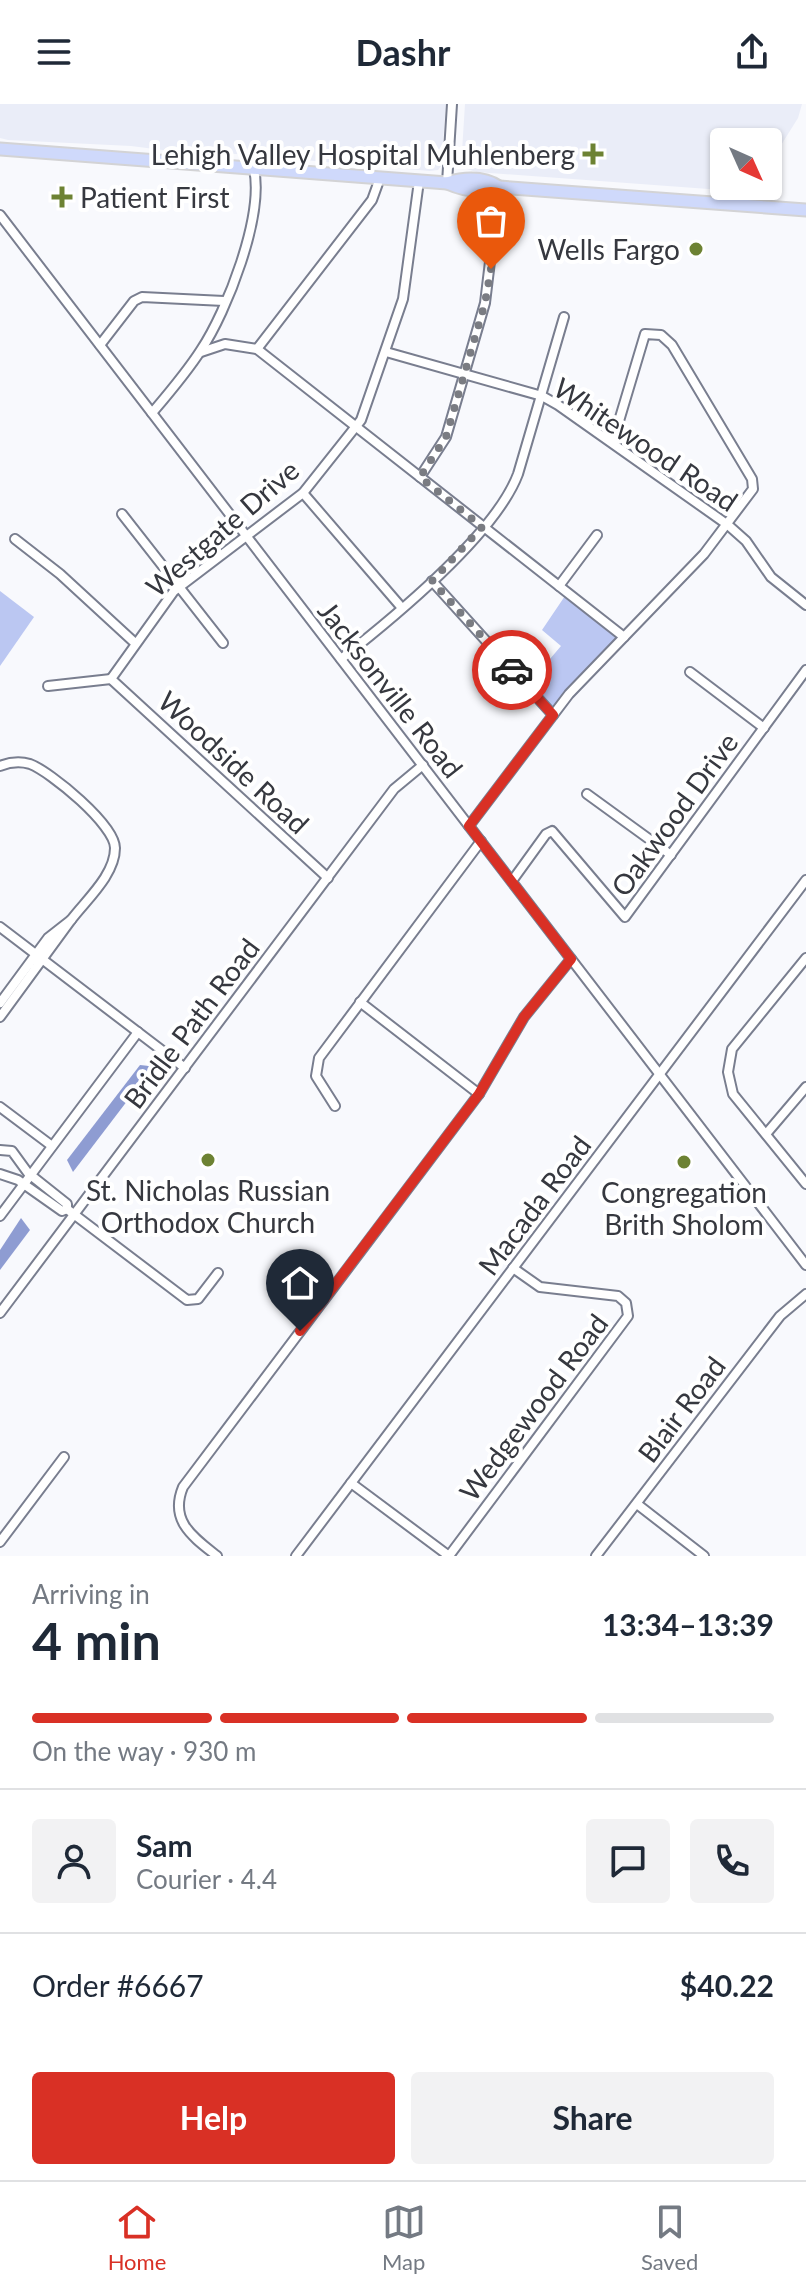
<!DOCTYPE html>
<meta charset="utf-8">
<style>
body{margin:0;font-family:Lato,sans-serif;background:#f2f2f3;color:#1f2937;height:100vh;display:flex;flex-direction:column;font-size:30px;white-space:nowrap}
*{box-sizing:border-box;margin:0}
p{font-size:26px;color:#747a83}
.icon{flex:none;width:44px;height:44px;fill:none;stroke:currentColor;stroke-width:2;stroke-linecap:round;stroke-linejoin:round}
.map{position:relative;height:1452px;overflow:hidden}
.details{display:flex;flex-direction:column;background:#fff;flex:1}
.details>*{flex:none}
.needle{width:52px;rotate:135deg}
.buttons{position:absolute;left:710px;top:24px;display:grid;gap:16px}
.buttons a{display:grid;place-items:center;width:72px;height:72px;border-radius:8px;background:#fff;box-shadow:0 2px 6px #0004;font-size:40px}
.pin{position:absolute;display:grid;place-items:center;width:68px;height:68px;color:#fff;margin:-82px -34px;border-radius:50% 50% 50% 0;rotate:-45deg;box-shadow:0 0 8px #0007}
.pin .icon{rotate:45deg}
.courier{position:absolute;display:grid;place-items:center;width:80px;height:80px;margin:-40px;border:6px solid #d93025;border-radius:50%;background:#fff;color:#222;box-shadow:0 2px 10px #0007}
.summary em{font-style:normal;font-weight:700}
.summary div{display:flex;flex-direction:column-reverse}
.summary{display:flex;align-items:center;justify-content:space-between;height:136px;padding:0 32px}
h1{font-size:52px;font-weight:700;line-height:60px}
.bar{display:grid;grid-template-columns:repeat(4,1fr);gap:12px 8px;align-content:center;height:96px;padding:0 32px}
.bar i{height:10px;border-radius:6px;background:#e0e1e3}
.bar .current{background:#d93025}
.bar p{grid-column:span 4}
.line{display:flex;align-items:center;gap:20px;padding:0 32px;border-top:2px solid #e0e1e3}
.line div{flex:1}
.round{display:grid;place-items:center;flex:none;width:84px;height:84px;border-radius:8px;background:#f2f2f3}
.primary-button{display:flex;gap:16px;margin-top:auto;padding:16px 32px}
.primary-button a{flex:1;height:92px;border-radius:8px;background:#d93025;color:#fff;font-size:32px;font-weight:700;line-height:92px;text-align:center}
.primary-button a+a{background:#f2f2f3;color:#1f2937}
header{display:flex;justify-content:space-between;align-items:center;height:104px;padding:0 32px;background:#fff;font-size:36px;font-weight:700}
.tab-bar{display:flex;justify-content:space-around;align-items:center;height:112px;border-top:2px solid #e0e1e3;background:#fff;font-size:22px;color:#747a83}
.tab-bar a{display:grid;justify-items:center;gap:4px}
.tab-bar .current{color:#d93025}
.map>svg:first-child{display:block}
</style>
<header><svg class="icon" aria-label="menu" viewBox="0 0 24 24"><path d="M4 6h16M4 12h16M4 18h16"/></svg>Dashr<svg class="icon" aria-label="share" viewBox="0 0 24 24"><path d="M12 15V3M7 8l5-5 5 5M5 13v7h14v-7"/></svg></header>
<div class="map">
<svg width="806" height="1452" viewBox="0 0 806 1452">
<rect width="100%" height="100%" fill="#f8f9fd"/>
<g fill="#eaedf8">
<polygon points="0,0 446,0 441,62 438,66 430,67 212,48 202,51 131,42 8,36 0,34"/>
<polygon points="465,0 802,0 798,14 768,62 768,38 724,38 724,82 749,82 722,86 476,68 461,63"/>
</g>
<g fill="#bbc7f2">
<polygon points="0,487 34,513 0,562"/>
<polygon points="567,489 624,533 553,611 527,582 561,542 542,526"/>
</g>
<g fill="#8e9cd2">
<polygon points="140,961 149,962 150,967 73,1068 67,1056"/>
<polygon points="21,1114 30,1126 0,1166 0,1146"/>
</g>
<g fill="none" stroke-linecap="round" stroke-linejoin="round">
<g stroke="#797e8f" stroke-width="12">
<g id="minor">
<polyline points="447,79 452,0"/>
<polyline points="0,111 806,1161"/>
<polyline points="100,241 134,197 142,193 224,197"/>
<polyline points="257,245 372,96 380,74"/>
<polyline points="201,248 225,240 257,245 624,533"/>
<polyline points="386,248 542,292 558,301 728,421 746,437 771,473 806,501"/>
<path d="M152,309C169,289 187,268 201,246C227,207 264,112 254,65"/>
<polyline points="420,373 446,333 485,199 499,83"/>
<polyline points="303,389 402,504"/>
<polyline points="122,410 223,539"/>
<polyline points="15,435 60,470 135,539"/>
<polyline points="432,477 553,611"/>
<polyline points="559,482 597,431"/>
<path d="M341,555C392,515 495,431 518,370L564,213"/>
<polyline points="690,568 764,624"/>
<polyline points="111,575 174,487 303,389 361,316 403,195 419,77"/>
<polyline points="111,575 328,774"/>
<polyline points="48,582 111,575"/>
<path d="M0,662C10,658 20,657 30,660C51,668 115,721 115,744C115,771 86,796 71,816"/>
<polyline points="587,690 671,751"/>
<polyline points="469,722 569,590 704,450 753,385 752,375 672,241 661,231 645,230 613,337"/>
<polyline points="512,777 546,730 552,727 625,813 806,566"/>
<polyline points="0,823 185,964"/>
<polyline points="806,854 732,945 728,968 733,990 806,1080"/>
<polyline points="360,898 479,990"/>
<polyline points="0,899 48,834 71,816 0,913"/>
<polyline points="335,1002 316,972 319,954 481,737"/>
<polyline points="0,1003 52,1042"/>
<polyline points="766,1030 806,983"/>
<polyline points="0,1046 12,1047 28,1069 67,1100 67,1105 187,1196 198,1195 218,1169"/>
<polyline points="0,1070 18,1076 62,1107 67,1105"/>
<polyline points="0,1112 138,928"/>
<polyline points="0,1209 394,685 423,661"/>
<polyline points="351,1379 449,1452"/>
<polyline points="637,1400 704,1452"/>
<polyline points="0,1438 64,1353"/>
<path d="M217,1452C193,1433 169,1417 183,1383L479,990L524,913L571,855"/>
<polyline points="296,1452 806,776"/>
<polyline points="449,1452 628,1212 626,1199 618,1192 540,1183 513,1164"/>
<polyline points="596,1452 780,1212 806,1190"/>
</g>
</g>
<g stroke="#d3d3d5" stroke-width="15">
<g id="major">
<path d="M0,45L447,79C463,86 482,90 499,83L806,106"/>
<path d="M447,79C464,74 484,73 499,83"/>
</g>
</g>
<use href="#minor" stroke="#fff" stroke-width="8"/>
<use href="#major" stroke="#cfd9fb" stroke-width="11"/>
</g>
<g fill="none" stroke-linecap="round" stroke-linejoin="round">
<polyline stroke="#7a7c82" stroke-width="8" stroke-dasharray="0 14.4" points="491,165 485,199 446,333 420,373 482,423 432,477 512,566"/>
<polyline stroke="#d93025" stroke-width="10" points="300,1227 479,990 524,913 571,855 469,722 553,611 512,566"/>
</g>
<g fill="#6d8233" stroke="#fff" stroke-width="3">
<path d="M589 38h8v8h8v8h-8v8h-8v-8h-8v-8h8z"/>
<path d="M58 81h8v8h8v8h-8v8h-8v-8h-8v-8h8z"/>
<circle cx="696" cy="145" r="8"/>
<circle cx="208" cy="1056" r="8"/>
<circle cx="684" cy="1058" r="8"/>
</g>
<g text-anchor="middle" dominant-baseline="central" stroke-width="8" stroke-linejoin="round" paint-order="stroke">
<g font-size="28" fill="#36383f" stroke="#fff" text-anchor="end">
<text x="575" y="50">Lehigh Valley Hospital Muhlenberg</text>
<text x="80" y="93" text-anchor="start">Patient First</text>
<text x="680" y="145">Wells Fargo</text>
<text x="208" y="1086" text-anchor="middle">St. Nicholas Russian<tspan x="208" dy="32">Orthodox Church</tspan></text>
<text x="684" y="1088" text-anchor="middle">Congregation<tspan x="684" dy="32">Brith Sholom</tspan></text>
</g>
<g font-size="28" fill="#36383f" stroke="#fff">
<text transform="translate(646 340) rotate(34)">Whitewood Road</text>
<text transform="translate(222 424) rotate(-41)">Westgate Drive</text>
<text transform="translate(391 585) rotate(52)">Jacksonville Road</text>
<text transform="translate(234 658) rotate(43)">Woodside Road</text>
<text transform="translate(674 710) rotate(-54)">Oakwood Drive</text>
<text transform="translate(191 919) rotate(-53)">Bridle Path Road</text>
<text transform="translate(534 1101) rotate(-53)">Macada Road</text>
<text transform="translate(533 1303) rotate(-53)">Wedgewood Road</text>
<text transform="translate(681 1305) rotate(-53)">Blair Road</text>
</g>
</g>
</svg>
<div class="buttons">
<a><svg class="needle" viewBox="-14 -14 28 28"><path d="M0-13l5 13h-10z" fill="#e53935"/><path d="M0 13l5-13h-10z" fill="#747a83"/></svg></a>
</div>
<div class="pin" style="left:491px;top:165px;background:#ea580c"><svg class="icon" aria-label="bag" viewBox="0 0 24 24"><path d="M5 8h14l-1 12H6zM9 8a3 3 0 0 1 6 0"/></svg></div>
<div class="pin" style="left:300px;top:1227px;background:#1f2937"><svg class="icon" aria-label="home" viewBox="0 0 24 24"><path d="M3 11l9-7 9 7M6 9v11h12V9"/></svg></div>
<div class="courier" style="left:512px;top:566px"><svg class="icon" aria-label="car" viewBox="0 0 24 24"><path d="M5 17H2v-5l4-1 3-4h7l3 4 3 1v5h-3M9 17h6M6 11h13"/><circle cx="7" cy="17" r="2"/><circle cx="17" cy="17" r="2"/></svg></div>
</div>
<section class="details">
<div class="summary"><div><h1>4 min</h1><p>Arriving in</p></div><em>13:34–13:39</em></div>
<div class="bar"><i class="current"></i><i class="current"></i><i class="current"></i><i></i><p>On the way · 930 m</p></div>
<div class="line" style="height:144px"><a class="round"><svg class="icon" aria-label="person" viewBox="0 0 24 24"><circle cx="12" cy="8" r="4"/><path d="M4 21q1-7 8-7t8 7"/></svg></a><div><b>Sam</b><p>Courier · 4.4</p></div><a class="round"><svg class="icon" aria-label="chat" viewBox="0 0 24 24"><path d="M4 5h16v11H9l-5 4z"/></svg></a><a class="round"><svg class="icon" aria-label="phone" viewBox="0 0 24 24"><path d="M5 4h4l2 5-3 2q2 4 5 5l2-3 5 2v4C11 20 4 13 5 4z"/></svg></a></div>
<div class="line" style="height:104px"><div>Order #6667</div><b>$40.22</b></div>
<div class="primary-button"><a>Help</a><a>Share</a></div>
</section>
<nav class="tab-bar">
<a class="current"><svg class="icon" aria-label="home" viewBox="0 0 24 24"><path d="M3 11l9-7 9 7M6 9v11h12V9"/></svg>Home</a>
<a><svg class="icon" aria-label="map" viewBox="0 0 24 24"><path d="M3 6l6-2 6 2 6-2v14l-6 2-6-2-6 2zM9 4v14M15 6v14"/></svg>Map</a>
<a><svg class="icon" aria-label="saved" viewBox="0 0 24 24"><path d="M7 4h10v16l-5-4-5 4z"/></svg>Saved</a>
</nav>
